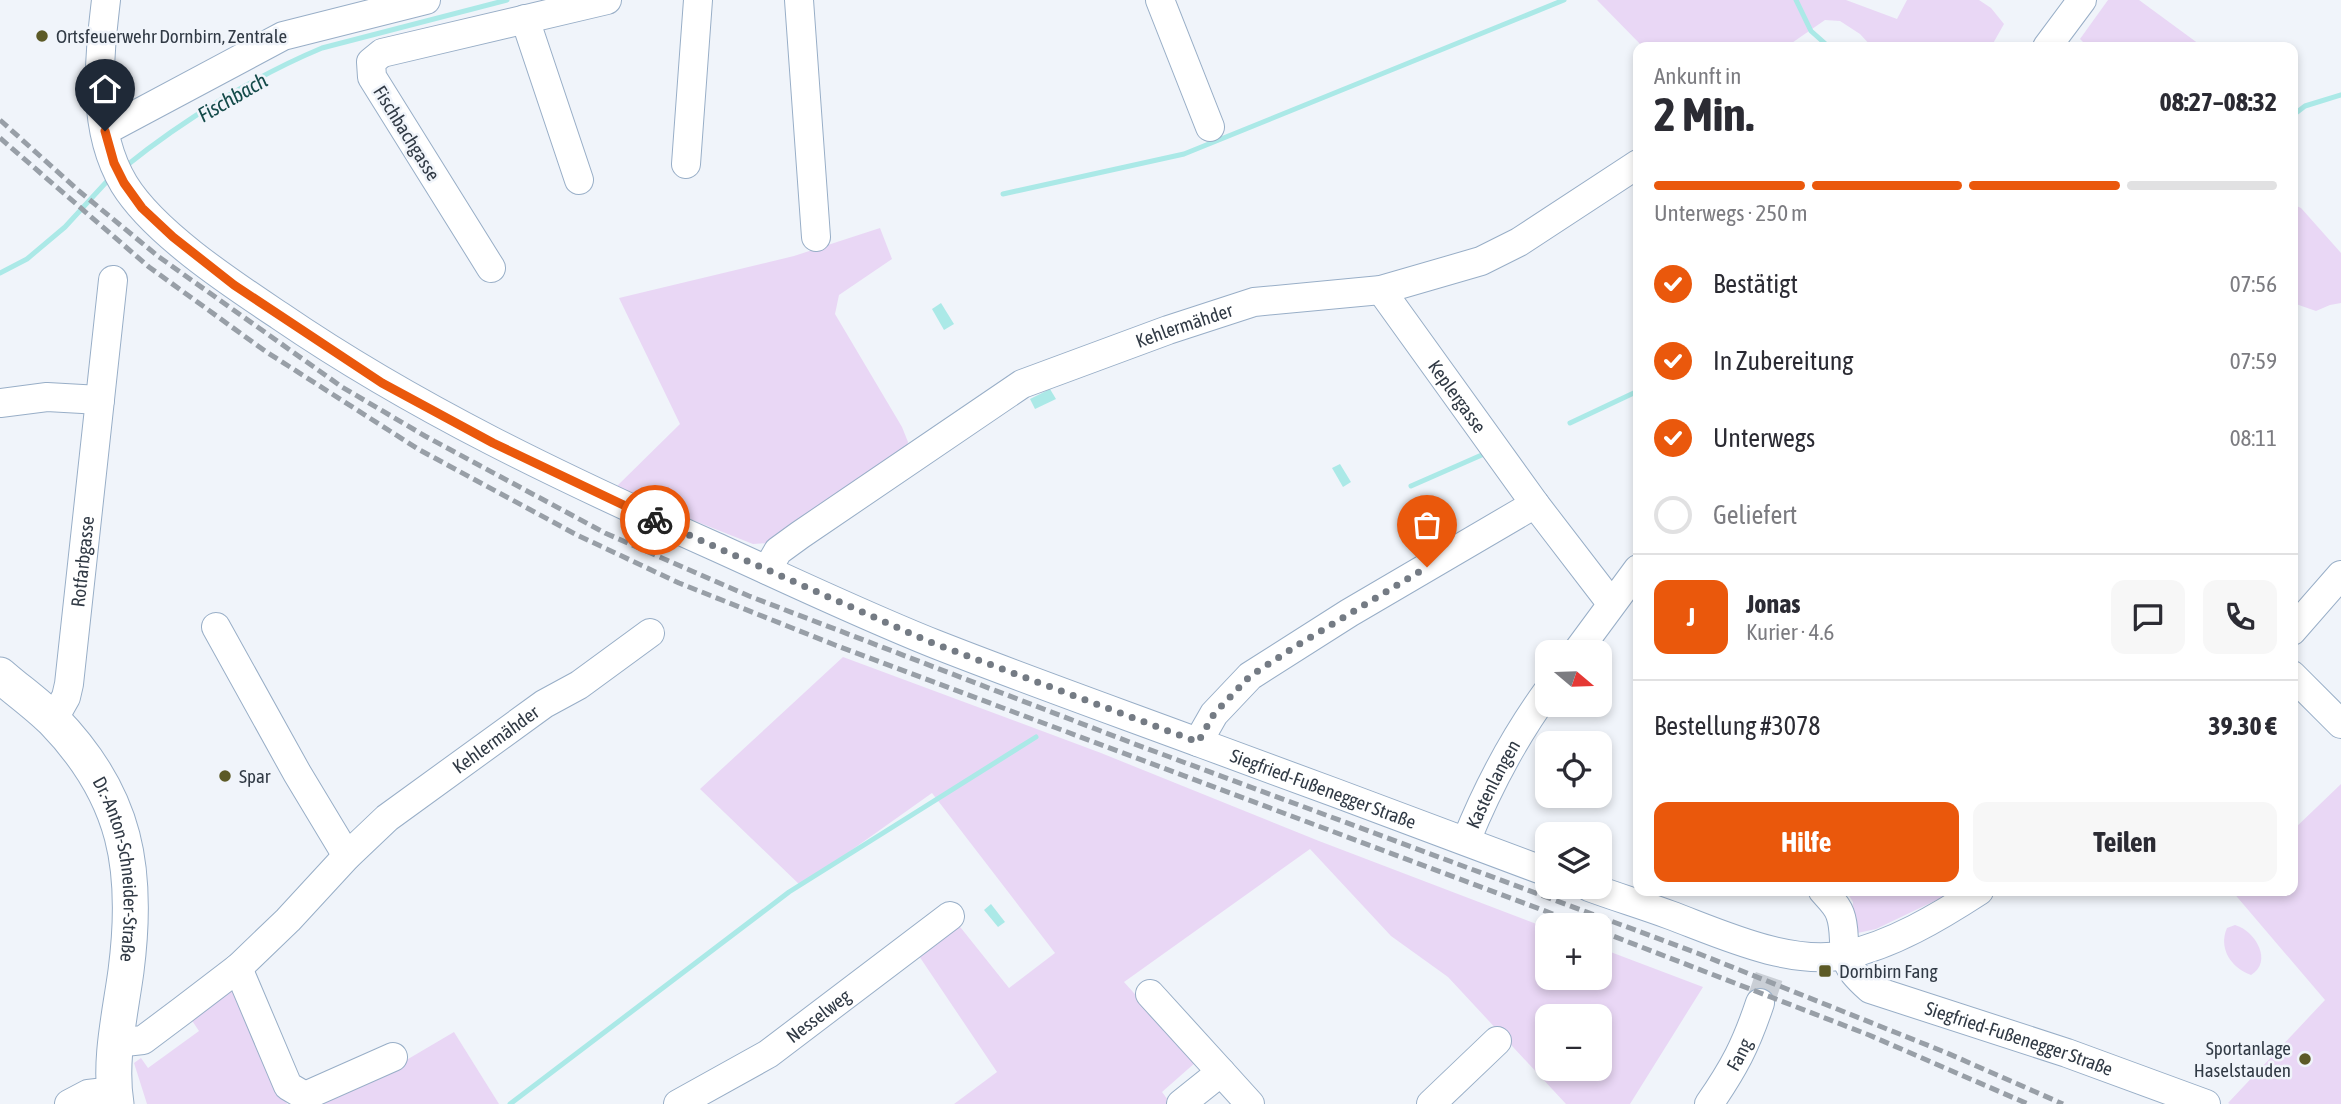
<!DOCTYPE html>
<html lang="de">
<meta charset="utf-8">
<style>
body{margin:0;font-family:"Asap Condensed",sans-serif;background:#f7f7f7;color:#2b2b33;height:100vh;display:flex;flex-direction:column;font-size:26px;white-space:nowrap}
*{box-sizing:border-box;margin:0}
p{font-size:23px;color:#7c7c81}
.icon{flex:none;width:38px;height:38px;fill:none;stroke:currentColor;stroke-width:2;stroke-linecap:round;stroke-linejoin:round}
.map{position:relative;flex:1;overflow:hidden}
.sheet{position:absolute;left:1633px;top:42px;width:665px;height:854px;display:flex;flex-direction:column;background:#fff;border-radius:14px;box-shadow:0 4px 10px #0003}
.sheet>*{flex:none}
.needle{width:46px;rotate:109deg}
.buttons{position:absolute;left:1535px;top:640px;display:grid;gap:14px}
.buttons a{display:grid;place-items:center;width:77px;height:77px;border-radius:14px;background:#fff;box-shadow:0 4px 10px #0003;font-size:35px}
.pin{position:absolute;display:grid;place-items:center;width:60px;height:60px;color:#fff;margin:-72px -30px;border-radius:50% 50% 50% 0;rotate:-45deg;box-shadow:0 0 7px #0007}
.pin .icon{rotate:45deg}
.courier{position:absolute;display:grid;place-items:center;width:70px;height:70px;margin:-35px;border:5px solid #ea580c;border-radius:50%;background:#fff;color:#222;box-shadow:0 2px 9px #0007}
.overview em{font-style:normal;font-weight:700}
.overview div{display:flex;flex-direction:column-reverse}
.overview{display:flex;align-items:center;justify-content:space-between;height:119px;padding:0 21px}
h1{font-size:46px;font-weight:700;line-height:52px}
.bar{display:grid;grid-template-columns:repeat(4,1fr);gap:10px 7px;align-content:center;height:84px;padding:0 21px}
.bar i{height:9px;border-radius:5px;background:#e1e1e2}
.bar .on{background:#ea580c}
.bar p{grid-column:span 4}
.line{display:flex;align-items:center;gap:18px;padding:0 21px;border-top:2px solid #e1e1e2}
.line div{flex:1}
.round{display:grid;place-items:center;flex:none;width:74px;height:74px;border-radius:14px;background:#f7f7f7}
ol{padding:0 21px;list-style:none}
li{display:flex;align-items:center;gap:21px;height:77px}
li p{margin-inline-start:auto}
li .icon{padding:7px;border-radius:50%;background:#ea580c;color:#fff;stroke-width:4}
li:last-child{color:#7c7c81}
li i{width:38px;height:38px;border:4px solid #e1e1e2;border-radius:50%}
.action{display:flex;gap:14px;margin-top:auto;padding:14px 21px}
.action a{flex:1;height:80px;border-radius:14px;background:#ea580c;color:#fff;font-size:28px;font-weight:700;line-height:80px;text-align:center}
.action a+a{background:#f7f7f7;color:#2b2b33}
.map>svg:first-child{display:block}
</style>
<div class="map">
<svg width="2341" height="1104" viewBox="0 0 2341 1104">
<rect width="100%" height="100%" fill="#f0f4fa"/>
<g fill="#e9d7f5" fill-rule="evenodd">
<polygon points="1597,0 1846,0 1897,19 1907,0 1979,0 1991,8 2004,24 1991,47 1872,47 1860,34 1840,21 1825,20 1786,47 1643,47"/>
<polygon points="2108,0 2139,0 2203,47 2088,47 2080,39"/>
<polygon points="2292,204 2301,208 2341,253 2341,303 2330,305 2316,311 2293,303"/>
<polygon points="880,228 892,259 839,295 835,314 902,427 908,442 905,455 769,543 753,544 614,489 680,424 619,298 794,256"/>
<path d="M843,657L1101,753L1319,841L1547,928V978H1600V948L1703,987L1630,1104H1566L1448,977L1391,936L1310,849L1124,982L1196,1062L1162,1092L1171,1104H954L997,1072L917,953L957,923L1009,988L1055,953L932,793L801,886L700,789ZM1547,1017H1600V1069H1547Z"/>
<polygon points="2341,784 2341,1104 2230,1104 2228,1103 2325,1000 2232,891 2292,891 2293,830"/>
<polygon points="1846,891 1941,891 1945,896 1876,929 1853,934 1853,902"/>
<path d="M2235,925C2256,931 2273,962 2251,975C2231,968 2218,948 2227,928Z"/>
<polygon points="227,991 235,991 252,1013 287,1104 147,1104 134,1063 141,1058 148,1068 199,1031 189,1016"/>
<polygon points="454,1032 499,1104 308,1104 386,1072"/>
</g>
<g fill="#abe9e7">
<polygon points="941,303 954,324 944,330 932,309"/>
<polygon points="1050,389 1056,399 1035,409 1030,399"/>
<polygon points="1340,464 1351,482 1343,487 1332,468"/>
<polygon points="991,904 1005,922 998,927 984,910"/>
</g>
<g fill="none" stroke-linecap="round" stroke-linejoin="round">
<g stroke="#abe9e7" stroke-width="5">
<polyline points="1796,0 1811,31 1829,47"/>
<polyline points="2292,116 2305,106 2341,95"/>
<path d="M126,166C183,120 255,76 322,48L507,0"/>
<polyline points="1003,194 1184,154 1564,0"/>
<polyline points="0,273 27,259 65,227 110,178"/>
<polyline points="1570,423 1638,391"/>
<polyline points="1411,486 1484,454"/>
<polyline points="510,1104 789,892 1036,737"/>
</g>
<polyline stroke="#cacfd6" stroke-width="28" stroke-dasharray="28 14" stroke-linecap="butt" points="1760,1003 1771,971"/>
<g stroke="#98aec7" stroke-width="30">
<g id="minor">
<path id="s1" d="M106,0C99,60 91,129 124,184C154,233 232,284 280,316C416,409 564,479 714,546C787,579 860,614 935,644C1024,679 1114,711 1203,744C1318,786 1432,829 1547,872"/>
<polyline points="799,0 816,237"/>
<polyline points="1160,0 1210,127"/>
<polyline points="525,19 579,180"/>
<polyline points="2047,47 2082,0"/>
<polyline points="105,131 283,36 426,0"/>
<polyline points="686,164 698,0"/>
<polyline points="491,268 372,77 371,62 382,53 607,0"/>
<path id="s2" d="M1381,290L1535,504L1611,603"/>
<polyline points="0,403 47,397 100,400"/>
<path id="s3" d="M767,570L778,551L800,535L1022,384L1168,330L1254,302L1381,290L1481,261L1519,242L1638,164"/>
<polyline points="216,627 297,773 347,856"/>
<polyline points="2292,631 2341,575"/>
<polyline points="1576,653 1638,569"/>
<polyline points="2292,675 2341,724"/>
<path id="s4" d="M53,720L66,697L69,684L113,280"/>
<polyline points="1198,742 1214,714 1250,676 1349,613 1535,504"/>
<path id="s5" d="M1466,841C1487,789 1513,739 1547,692"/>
<path d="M1589,887C1616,897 1643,905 1670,915C1721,934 1789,966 1845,955C1892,945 1939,917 1979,891"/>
<path id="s6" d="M1823,891C1829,898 1837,905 1840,914C1845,927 1843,939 1845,953C1847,968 1859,979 1870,989L2067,1053L2206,1104"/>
<polyline points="238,968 288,1086 305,1096 393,1057"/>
<polyline points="1150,994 1221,1072"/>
<path id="s7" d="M116,1043L143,1040L183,1010L238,968L288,920L347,856L387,818L544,704L579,685L650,633"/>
<polyline points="69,1104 88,1094 114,1091"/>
<path id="s8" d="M678,1104L768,1054L950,916"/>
<polyline points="1181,1104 1221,1072 1250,1104"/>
<polyline points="1431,1104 1497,1041"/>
<path id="s9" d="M1709,1104C1734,1068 1746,1045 1760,1003"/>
</g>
</g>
<g stroke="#98aec7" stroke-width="37">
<g id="major">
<path id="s10" d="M0,675C17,690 37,704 53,720C127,796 139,870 126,971C120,1015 109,1060 116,1104"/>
</g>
</g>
<use href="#minor" stroke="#fff" stroke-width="28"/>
<use href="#major" stroke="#fff" stroke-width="35"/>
<g stroke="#989fa7" stroke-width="5" stroke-dasharray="10 5" stroke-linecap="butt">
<polyline points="0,120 79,191 159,257 342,387 425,436 605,533 749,596 1132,743 1697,953 1947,1053 2063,1104"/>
<polyline points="0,138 149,267 265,351 418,449 577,535 679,583 835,645 1585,926"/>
<polyline points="1600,931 1869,1035 2028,1104"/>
</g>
</g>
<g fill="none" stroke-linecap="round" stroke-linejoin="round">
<polyline stroke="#747b84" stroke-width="7" stroke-dasharray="0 12.6" points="655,520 930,642 1198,742 1214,714 1250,676 1301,643 1427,567"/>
<polyline stroke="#ea580c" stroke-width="9" points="105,131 114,163 124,183 142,208 173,237 234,285 382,383 493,443 655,520"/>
</g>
<g fill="#5c5a26" stroke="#f0f4fa" stroke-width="2.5">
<circle cx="42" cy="36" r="7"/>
<circle cx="225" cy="776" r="7"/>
<rect x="1818" y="964" width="14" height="14" rx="3.5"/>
<circle cx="2305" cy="1059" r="7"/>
</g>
<g text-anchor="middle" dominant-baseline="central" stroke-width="5" stroke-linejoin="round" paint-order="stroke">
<g font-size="19" fill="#313a45" stroke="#f0f4fa" text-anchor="start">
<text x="56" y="36">Ortsfeuerwehr Dornbirn, Zentrale</text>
<text x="239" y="776">Spar</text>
<text x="1839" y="971">Dornbirn Fang</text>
<text x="2291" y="1048" text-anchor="end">Sportanlage<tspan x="2291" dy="22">Haselstauden</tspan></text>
</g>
<g font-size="19" fill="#313a45" stroke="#f0f4fa">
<text transform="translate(407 133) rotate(58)">Fischbachgasse</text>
<text stroke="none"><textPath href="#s3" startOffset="490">Kehlermähder</textPath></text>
<text stroke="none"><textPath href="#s2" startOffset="131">Keplergasse</textPath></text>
<text stroke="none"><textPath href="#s4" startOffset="163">Rotfarbgasse</textPath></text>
<text stroke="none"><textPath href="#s7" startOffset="492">Kehlermähder</textPath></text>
<text stroke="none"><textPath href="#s5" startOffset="63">Kastenlangen</textPath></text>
<text stroke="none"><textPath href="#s1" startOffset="1542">Siegfried-Fußenegger Straße</textPath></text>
<text stroke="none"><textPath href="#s10" startOffset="238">Dr.-Anton-Schneider-Straße</textPath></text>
<text stroke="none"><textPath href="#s8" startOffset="166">Nesselweg</textPath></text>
<text stroke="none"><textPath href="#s6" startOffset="270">Siegfried-Fußenegger Straße</textPath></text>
<text stroke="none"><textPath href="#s9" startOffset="58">Fang</textPath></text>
</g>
<g font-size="21" font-style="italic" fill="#134a49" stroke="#f0f4fa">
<text transform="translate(232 97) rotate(-30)">Fischbach</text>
</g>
</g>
</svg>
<div class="buttons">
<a><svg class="needle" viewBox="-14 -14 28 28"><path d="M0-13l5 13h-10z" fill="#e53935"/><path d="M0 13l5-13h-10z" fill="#7c7c81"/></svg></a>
<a><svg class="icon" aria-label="locate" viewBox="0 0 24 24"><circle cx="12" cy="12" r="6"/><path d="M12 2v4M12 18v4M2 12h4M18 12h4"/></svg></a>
<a><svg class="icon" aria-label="layers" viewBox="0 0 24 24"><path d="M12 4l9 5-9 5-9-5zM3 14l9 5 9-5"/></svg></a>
<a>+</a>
<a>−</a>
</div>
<div class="pin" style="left:1427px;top:567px;background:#ea580c"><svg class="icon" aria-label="bag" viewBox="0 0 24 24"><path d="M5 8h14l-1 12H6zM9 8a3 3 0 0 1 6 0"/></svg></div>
<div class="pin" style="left:105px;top:131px;background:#1f2937"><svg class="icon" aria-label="home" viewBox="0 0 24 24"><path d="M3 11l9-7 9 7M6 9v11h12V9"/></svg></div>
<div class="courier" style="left:655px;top:520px"><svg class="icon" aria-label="bike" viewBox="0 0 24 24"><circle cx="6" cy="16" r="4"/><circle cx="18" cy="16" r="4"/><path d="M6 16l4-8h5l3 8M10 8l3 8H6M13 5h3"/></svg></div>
<section class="sheet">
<div class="overview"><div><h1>2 Min.</h1><p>Ankunft in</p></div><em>08:27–08:32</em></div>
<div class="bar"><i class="on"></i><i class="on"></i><i class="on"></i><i></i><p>Unterwegs · 250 m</p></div>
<ol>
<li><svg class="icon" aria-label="check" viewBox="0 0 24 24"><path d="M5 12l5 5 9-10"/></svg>Bestätigt<p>07:56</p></li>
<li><svg class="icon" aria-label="check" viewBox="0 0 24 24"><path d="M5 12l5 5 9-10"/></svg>In Zubereitung<p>07:59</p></li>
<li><svg class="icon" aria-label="check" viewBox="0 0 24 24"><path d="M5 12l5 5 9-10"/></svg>Unterwegs<p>08:11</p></li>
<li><i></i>Geliefert</li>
</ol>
<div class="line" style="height:126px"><b class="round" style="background:#ea580c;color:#fff">J</b><div><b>Jonas</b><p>Kurier · 4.6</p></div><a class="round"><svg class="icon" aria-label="chat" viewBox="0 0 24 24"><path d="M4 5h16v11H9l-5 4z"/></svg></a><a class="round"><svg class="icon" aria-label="phone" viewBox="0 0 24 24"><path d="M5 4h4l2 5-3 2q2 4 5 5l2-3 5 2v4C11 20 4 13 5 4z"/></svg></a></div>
<div class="line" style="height:91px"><div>Bestellung #3078</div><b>39.30 €</b></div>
<div class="action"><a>Hilfe</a><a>Teilen</a></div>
</section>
</div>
